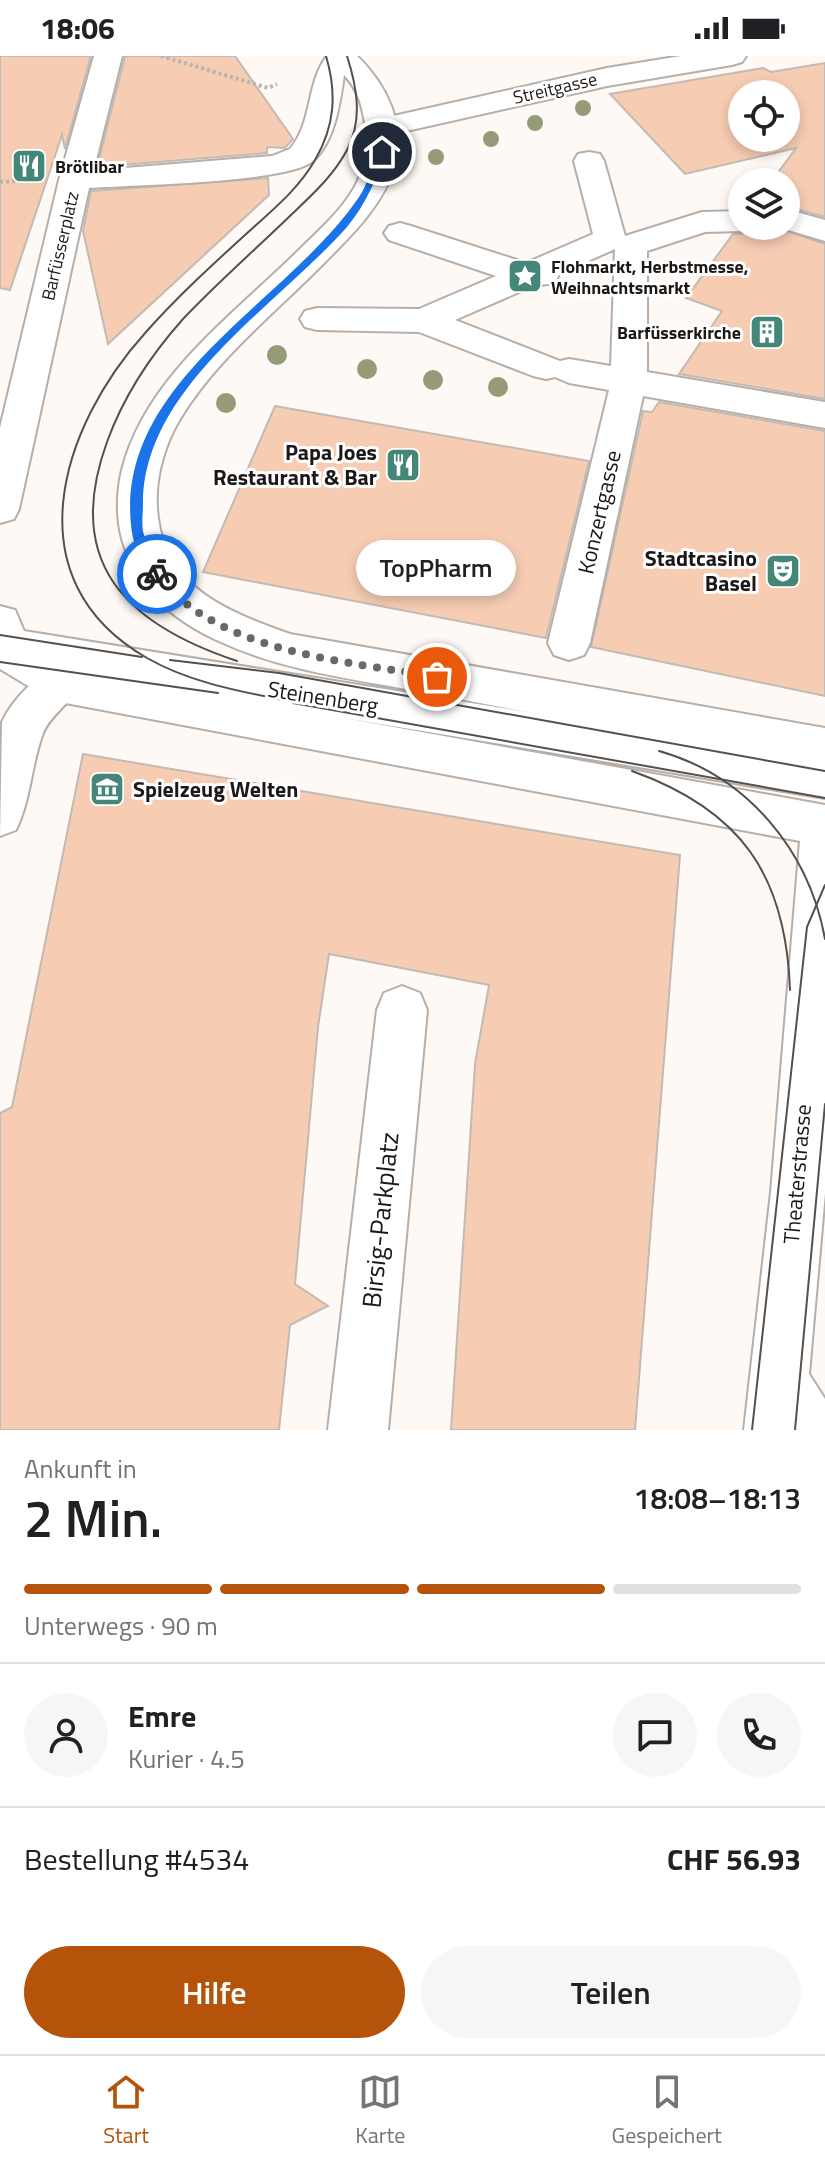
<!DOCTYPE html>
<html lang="de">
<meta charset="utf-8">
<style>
body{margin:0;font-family:"Titillium Web",sans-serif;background:#f6f6f6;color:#202124;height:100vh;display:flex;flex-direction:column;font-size:30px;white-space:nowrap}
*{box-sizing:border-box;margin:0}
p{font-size:26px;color:#757577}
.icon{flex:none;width:44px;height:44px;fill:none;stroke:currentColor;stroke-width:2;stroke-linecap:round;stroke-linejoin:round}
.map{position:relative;height:1374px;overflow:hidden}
.side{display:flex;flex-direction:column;background:#fff;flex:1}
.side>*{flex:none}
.tools{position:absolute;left:728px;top:24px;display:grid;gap:16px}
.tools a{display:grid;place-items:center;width:72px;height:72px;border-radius:50%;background:#fff;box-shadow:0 4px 12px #0003;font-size:40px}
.pin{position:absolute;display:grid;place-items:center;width:68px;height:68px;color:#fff;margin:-34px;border:4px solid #fff;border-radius:50%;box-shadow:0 2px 8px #0007}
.courier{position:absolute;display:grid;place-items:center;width:80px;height:80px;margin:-40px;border:6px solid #1a73e8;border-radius:50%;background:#fff;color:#222;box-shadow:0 2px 10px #0007}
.bubble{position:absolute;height:56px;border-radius:28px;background:#fff;box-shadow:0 4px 12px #0003;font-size:26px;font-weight:600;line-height:56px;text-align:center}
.head em{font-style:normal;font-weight:600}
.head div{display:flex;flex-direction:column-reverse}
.head{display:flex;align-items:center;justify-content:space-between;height:136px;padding:0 24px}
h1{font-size:52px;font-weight:600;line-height:60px}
.bar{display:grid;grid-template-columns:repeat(4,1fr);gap:12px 8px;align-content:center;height:96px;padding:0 24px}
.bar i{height:10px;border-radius:6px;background:#e0e0e0}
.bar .selected{background:#b45309}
.bar p{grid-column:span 4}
.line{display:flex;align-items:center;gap:20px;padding:0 24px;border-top:2px solid #e0e0e0}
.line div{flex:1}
.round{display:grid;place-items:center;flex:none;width:84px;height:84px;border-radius:42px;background:#f6f6f6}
.action{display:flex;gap:16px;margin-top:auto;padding:16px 24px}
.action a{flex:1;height:92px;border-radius:48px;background:#b45309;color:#fff;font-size:32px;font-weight:600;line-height:92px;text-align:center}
.action a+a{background:#f6f6f6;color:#202124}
.status{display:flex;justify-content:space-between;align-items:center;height:56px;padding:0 40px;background:#fff;direction:ltr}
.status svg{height:22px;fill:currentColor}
.tabs{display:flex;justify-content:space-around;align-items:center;height:112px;border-top:2px solid #e0e0e0;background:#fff;font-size:22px;color:#757577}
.tabs a{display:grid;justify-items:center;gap:4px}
.tabs .selected{color:#b45309}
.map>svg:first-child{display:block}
</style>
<div class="status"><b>18:06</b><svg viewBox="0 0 49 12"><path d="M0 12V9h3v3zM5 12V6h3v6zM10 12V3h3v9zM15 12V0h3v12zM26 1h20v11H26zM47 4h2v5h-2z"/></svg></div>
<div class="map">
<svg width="825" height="1374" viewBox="0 0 825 1374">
<rect width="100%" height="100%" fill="#fff9f6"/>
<g fill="#f6ccb3" stroke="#c2bab5" stroke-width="2" fill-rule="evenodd">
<polygon points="0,0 91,0 65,93 62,79 10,234 0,232"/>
<polygon points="125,0 235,0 293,83 285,92 267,91 267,97 97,111"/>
<path d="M825,7V161L786,150V126H771L796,92L685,118L610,38L763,12L771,16ZM742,38H786V82H742Z"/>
<polygon points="268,122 269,139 108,288 83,175 91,135"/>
<polygon points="758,170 772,170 825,188 825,343 679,318 722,255 686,242 733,178 743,178"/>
<polygon points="659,346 825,375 825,640 591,591 643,355 652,356"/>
<polygon points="275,350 589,405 546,582 203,516"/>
<polygon points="83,698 680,799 635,1374 451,1374 475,1008 489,929 329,898 318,971 295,1228 328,1250 290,1269 279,1374 0,1374 0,1057 12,1051"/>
</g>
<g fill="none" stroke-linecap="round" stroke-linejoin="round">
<g stroke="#b6aea9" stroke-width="4">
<g id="pedestrian">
<polygon points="94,0 122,0 91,124 86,131 75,133 64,131 59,124"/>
<polygon points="681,0 746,0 742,6 732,9 607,30 380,81 369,78 365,72 369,66 380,63 607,12"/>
<path d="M589,96L600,98L604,105L625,180L702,156L742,155V170H755L742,175L705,176L647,195V316L825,346V372L643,340L590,587L584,599L569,604L554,599L548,587L609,334L569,327L555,321L546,323L533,320L419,276L317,274L305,271L300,263L305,255L317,252L419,253L496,220L389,184L384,177L389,170L400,167L411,170L526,207L593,178L574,105L578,98ZM615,193L611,310L569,303L560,305L455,264L533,230L555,227L559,218Z"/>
<polygon points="786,153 825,164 825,185 775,170 786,170"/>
<path d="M60,610L75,616L81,628C72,646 50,659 43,677C31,709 31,743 16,774L0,780L2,666C13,643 36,619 60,610Z"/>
</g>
</g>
<g stroke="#b6aea9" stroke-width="4">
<g id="minor">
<path d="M327,0H357C386,28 406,68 395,109C384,148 352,179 324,207C276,256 216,303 180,363C163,391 153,428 158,462C167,533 229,556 290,578L825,672V742L344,662L825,749V1137L809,1318L825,1343V1374H744L771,1136L800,785L60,646L45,640L0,613V550L15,554L24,575L533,657C483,648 434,638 384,629C327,619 274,610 221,586C176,566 142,538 125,492C116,468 116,439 122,414C145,322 233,259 298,195C316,177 337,159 351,137C366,114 370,89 364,62C361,45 356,31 344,19C340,47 335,85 313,105C288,127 130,129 89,132L19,453L14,463L0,467V372L59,124L64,117L272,100L290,93C313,66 306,27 327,0Z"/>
<polygon points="402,930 420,937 427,954 388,1374 328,1374 377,954 384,937"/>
</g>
</g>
<g stroke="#b9b4b2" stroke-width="4" stroke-dasharray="3 3" stroke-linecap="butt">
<polyline points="161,0 268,32 277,28"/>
<polyline points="0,126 23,125"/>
</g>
<use href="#pedestrian" fill="#fff" fill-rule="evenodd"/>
<use href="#minor" fill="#fff" fill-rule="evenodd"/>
<g stroke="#53504e" stroke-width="2">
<polyline points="0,579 142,601"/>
<polyline points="170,604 279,617 825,715"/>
<path d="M237,605C126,568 63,507 107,386C124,339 150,300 183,263C218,226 256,193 292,158C312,139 334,119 347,94C363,64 357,31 347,0"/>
<polyline points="0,606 218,637"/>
<polyline points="293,647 825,742"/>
<path d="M303,648C250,637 194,629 147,602C11,524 60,371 146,276C177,241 211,210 245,179C270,156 298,134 315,104C335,70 337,37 326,0"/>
<path d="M659,695C748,720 809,795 825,883"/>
<path d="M632,715C741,754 786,819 790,934"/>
<polyline points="752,1374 807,871 825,829"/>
<polyline points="795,1374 825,1048"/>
</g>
</g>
<g fill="#949b76">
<circle cx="583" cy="52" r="8"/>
<circle cx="535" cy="67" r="8"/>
<circle cx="491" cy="83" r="8"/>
<circle cx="436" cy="101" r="8"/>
<circle cx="277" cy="299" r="10"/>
<circle cx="367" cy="313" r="10"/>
<circle cx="433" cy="324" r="10"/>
<circle cx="498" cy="331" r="10"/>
<circle cx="226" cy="347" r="10"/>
</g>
<path fill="#1a73e8" d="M382,93L387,96C376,123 366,148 347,171C276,251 142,332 143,449C143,458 141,470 144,479C147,492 157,506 162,518L157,522L152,521C146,508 134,491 132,477C110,327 287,248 359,141C368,128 372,111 377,96Z"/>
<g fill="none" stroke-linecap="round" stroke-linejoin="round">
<path stroke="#6b6765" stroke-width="8" stroke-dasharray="0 14.4" d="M157,518C216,597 346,605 437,621"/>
</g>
<defs>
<g id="restaurant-square" transform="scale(1.8)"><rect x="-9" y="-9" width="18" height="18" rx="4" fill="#448677" stroke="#fff"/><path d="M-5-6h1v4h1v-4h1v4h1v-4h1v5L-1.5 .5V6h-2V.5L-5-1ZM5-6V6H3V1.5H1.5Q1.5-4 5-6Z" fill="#fff"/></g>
<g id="sight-square" transform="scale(1.8)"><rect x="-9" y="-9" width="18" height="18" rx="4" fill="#448677" stroke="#fff"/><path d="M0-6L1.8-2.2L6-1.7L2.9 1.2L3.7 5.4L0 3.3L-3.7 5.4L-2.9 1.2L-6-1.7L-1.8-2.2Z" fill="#fff"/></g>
<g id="building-square" transform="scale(1.8)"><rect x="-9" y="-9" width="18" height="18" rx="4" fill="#448677" stroke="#fff"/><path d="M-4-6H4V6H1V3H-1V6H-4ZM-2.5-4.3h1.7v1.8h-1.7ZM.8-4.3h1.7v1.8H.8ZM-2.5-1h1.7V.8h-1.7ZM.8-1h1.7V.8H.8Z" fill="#fff"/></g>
<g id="theatre-square" transform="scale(1.8)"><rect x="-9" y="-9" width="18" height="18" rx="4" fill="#448677" stroke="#fff"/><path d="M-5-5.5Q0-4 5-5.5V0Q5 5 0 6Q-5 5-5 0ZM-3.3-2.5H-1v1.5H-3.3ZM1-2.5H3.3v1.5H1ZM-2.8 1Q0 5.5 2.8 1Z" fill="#fff"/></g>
<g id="museum-square" transform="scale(1.8)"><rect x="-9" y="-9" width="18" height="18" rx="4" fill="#448677" stroke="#fff"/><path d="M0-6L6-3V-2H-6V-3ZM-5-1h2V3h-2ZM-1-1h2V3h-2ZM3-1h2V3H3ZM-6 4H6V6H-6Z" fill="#fff"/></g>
</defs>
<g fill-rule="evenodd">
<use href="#restaurant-square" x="29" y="110"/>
<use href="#sight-square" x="525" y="220"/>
<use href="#building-square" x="767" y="276"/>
<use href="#restaurant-square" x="403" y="409"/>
<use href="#theatre-square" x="783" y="515"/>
<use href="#museum-square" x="107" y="733"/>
</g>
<g text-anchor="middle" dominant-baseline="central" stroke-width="6" stroke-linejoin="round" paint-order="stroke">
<g font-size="18" fill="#1b1817" stroke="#fff">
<text transform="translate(555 32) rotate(-13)">Streitgasse</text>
<text transform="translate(60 190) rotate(-77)">Barfüsserplatz</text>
</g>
<g font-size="18" font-weight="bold" fill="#1b1817" stroke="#fff" text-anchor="start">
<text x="55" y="110">Brötlibar</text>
<text x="551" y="210">Flohmarkt, Herbstmesse,<tspan x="551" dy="21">Weihnachtsmarkt</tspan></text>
<text x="741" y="276" text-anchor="end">Barfüsserkirche</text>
</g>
<g font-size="22" font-weight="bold" fill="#1b1817" stroke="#fff" text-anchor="end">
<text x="377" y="396">Papa Joes<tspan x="377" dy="25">Restaurant &amp; Bar</tspan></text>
<text x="757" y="502">Stadtcasino<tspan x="757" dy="25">Basel</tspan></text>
<text x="133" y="733" text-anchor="start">Spielzeug Welten</text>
</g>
<g font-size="22" fill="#1b1817" stroke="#fff">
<text transform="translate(599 456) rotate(-77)">Konzertgasse</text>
<text transform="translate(323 641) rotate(9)">Steinenberg</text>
<text transform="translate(797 1118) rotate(-85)">Theaterstrasse</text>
</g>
<g font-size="26" fill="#1b1817" stroke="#fff">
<text transform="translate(380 1164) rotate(-84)">Birsig-Parkplatz</text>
</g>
</g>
</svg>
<div class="tools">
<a><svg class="icon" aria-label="locate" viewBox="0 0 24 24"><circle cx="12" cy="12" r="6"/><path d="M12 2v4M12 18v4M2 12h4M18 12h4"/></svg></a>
<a><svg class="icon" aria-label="layers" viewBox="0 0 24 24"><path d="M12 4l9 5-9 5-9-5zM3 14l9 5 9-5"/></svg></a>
</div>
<div class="pin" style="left:437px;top:621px;background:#ea580c"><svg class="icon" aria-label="bag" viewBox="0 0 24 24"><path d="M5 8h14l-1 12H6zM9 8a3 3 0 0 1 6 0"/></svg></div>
<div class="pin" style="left:382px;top:96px;background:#1f2937"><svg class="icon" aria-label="home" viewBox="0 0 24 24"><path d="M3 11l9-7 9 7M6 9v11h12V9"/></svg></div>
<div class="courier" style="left:157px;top:518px"><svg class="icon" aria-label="bike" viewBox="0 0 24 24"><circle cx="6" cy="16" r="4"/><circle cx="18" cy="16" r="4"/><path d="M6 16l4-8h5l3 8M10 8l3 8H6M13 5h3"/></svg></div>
<div class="bubble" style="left:356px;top:484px;width:160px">TopPharm</div>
</div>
<section class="side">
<div class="head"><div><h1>2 Min.</h1><p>Ankunft in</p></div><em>18:08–18:13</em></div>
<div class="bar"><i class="selected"></i><i class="selected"></i><i class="selected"></i><i></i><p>Unterwegs · 90 m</p></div>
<div class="line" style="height:144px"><a class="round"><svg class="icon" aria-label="person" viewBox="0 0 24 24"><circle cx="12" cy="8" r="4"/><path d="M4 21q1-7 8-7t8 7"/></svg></a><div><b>Emre</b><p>Kurier · 4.5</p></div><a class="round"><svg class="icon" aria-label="chat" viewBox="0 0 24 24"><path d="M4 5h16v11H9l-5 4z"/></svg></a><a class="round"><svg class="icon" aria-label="phone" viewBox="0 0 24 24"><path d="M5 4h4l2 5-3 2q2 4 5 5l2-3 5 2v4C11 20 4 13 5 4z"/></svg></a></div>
<div class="line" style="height:104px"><div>Bestellung #4534</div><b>CHF 56.93</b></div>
<div class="action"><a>Hilfe</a><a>Teilen</a></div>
</section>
<nav class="tabs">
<a class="selected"><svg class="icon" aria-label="home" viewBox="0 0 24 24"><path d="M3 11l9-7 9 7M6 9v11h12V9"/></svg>Start</a>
<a><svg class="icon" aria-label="map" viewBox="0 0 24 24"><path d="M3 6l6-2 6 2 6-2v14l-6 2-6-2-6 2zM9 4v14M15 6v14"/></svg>Karte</a>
<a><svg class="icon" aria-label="saved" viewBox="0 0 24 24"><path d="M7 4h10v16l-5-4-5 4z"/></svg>Gespeichert</a>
</nav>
